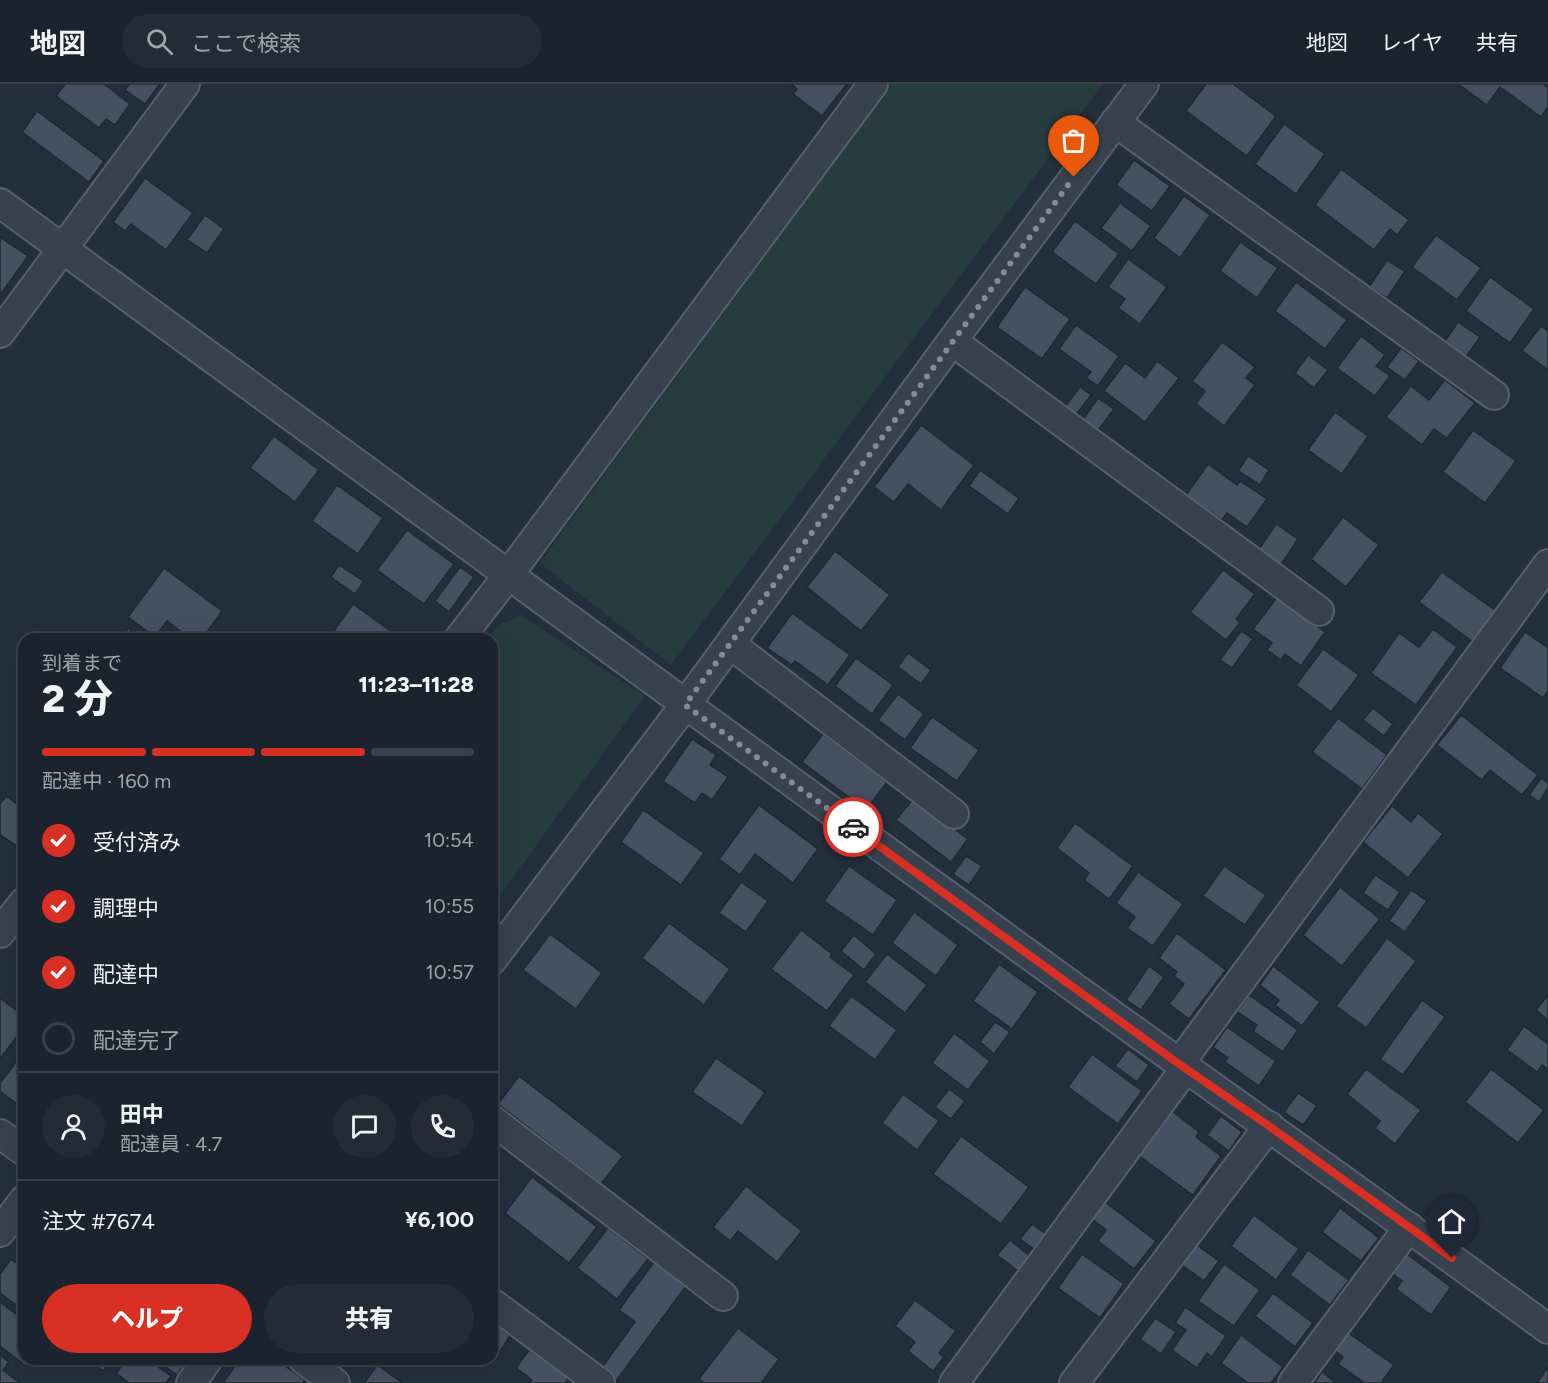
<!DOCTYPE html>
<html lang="ja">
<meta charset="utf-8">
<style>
body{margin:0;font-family:Figtree,"Noto Sans JP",sans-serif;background:#242b36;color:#f1f3f6;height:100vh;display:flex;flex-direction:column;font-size:22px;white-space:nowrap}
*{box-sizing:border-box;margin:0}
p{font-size:20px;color:#a0a4aa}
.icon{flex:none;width:33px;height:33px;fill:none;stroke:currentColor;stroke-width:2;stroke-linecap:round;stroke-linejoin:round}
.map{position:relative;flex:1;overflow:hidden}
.sheet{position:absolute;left:18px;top:549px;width:480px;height:732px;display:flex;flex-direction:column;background:#1b232e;border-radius:18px;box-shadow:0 6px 24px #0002,0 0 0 2px #39404a}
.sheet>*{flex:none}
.pin{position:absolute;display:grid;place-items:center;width:51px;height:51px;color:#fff;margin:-62px -26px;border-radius:50% 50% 50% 0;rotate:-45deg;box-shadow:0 0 6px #0007}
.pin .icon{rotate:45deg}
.courier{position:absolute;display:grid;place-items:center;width:60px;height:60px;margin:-30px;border:4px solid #d93025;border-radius:50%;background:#fff;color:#222;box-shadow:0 2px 8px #0007}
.overview em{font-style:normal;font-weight:800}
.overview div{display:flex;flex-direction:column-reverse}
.overview{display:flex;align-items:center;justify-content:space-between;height:102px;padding:0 24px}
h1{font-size:39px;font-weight:800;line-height:45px}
.bar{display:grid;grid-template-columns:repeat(4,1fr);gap:9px 6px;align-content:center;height:72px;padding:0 24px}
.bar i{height:8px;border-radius:4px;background:#39404a}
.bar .active{background:#d93025}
.bar p{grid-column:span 4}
.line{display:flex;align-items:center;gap:15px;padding:0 24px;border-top:2px solid #39404a}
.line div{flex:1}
.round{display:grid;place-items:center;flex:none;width:63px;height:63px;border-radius:32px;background:#242b36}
ol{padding:0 24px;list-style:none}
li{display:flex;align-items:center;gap:18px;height:66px}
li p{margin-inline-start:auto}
li .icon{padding:6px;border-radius:50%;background:#d93025;color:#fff;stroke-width:4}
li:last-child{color:#a0a4aa}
li i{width:33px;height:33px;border:3px solid #39404a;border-radius:50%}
.cta{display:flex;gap:12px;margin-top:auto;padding:12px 24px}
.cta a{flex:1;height:69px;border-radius:36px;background:#d93025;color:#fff;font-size:24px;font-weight:800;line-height:69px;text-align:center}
.cta a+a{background:#242b36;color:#f1f3f6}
header{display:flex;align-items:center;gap:36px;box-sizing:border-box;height:84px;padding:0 30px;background:#1b232e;border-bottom:2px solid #39404a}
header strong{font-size:28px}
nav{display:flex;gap:33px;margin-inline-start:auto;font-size:21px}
.search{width:420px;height:54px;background:#242b36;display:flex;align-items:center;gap:15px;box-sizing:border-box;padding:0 21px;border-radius:33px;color:#a0a4aa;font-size:22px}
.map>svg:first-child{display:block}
</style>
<header>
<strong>地図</strong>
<div class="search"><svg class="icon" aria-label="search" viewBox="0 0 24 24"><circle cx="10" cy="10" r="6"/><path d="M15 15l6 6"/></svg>ここで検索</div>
<nav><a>地図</a><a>レイヤ</a><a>共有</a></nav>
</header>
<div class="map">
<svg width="1548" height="1299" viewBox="0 0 1548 1299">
<rect width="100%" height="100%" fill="#242f3e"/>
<g fill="#263c3f">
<polygon points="891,0 1103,0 671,581 540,479"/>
<polygon points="522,532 645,612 492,822 492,555 488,555 498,541"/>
</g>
<g fill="#455162" stroke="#1f2835" stroke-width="1.5">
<polygon points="65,0 104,0 130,20 115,41 106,35 99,44 56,12"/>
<polygon points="129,0 160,0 145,20 125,6"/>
<polygon points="791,0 847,0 822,32 793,10 797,5"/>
<polygon points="1206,0 1233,0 1276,32 1247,72 1186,27"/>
<polygon points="1458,0 1543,0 1548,3 1548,23 1541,33 1500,3 1487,21"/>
<polygon points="37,27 104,77 89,98 22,48"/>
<polygon points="1284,40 1325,70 1296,110 1255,80"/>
<polygon points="1134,76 1170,102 1152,127 1116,101"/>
<polygon points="1341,85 1409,136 1397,151 1390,145 1374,166 1315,121"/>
<polygon points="145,94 193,129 166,166 131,140 125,147 113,138"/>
<polygon points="1184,112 1210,131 1180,174 1154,154"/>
<polygon points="1120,119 1151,142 1132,167 1101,144"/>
<polygon points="205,131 224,145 207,169 187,156"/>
<polygon points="1075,137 1119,170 1096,200 1052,168"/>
<polygon points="1436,151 1481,184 1457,216 1412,183"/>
<polygon points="0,153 28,172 0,211"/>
<polygon points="1240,158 1278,184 1257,214 1220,187"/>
<polygon points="1128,175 1167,203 1140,240 1118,224 1125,215 1108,203"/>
<polygon points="1387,176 1405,187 1387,214 1369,203"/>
<polygon points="1490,193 1534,225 1510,259 1466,227"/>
<polygon points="1296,198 1347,236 1325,265 1275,227"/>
<polygon points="1025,203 1070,235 1042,275 997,243"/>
<polygon points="1458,238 1480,253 1466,273 1445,257"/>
<polygon points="1076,241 1119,272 1098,302 1086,294 1091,288 1059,265"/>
<polygon points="1541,242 1548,247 1548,286 1522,267"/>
<polygon points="1361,252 1385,271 1376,282 1390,292 1375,312 1337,284"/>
<polygon points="1222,258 1255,283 1246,294 1255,301 1224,342 1196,320 1205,307 1192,297"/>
<polygon points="1401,264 1419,277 1405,296 1387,283"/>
<polygon points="1308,271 1328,286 1314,304 1295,289"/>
<polygon points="1157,277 1179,294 1145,338 1104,307 1125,279 1145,294"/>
<polygon points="1445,296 1475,319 1447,354 1434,345 1422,361 1386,333 1411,302 1429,316"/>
<polygon points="1080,303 1091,311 1075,332 1064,324"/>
<polygon points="1098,314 1114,325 1097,348 1082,337"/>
<polygon points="1335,328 1368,352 1342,390 1308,366"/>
<polygon points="921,341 974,381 941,426 908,400 894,418 874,403"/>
<polygon points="1473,346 1516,377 1485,419 1443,388"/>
<polygon points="274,352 319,386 295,418 250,384"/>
<polygon points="1248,372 1269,386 1260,401 1238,387"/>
<polygon points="1208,380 1237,401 1240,397 1267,415 1247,443 1227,429 1222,436 1186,411"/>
<polygon points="980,386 1019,414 1008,430 969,402"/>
<polygon points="337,401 383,434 358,470 312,437"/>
<polygon points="1343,433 1379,461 1346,503 1311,475"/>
<polygon points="1276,440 1298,455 1278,485 1256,470"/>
<polygon points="407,446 454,480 424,520 377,486"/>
<polygon points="835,467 890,511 861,547 807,503"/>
<polygon points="339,481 364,497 355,510 331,493"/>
<polygon points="460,483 474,493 449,528 435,517"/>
<polygon points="164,484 222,527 202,555 191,555 167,537 155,553 128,533"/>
<polygon points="1223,486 1255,510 1236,535 1240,539 1226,556 1190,528"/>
<polygon points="1442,488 1496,527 1473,558 1419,518"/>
<polygon points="1278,512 1325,548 1301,582 1285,570 1281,576 1267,566 1272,559 1253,545"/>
<polygon points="353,520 399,553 398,555 328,555"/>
<polygon points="792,529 850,571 828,601 795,577 792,581 767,564"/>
<polygon points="128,544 142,555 119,555"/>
<polygon points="1433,545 1457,563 1416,621 1371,589 1399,549 1419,563"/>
<polygon points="237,546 250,555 230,555"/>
<polygon points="1241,547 1253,555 1232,584 1220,576"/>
<polygon points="1525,548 1548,564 1548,607 1543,614 1500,584"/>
<polygon points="1323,565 1359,591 1331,628 1296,601"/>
<polygon points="908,569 931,586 921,600 898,583"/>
<polygon points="856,574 893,601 872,630 835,602"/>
<polygon points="898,610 924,630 905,656 878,636"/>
<polygon points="1373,624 1393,640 1384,652 1363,636"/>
<polygon points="1461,631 1538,691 1522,711 1490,686 1482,696 1437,661"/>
<polygon points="932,633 979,666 957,697 910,664"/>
<polygon points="1338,634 1387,671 1362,705 1312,668"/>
<polygon points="823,650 887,698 866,726 802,678"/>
<polygon points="692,655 716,671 710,681 728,693 712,716 702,709 695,719 663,697"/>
<polygon points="1541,694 1548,699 1548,704 1539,718 1529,711"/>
<polygon points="6,712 24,725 23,766 0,751 0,720"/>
<polygon points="913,715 968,755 951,778 896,736"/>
<polygon points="759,721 818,765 793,799 755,770 740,791 719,775"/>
<polygon points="1392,722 1411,738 1418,729 1443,750 1408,794 1363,758"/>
<polygon points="643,726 704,769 681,801 621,758"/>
<polygon points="1075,739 1133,782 1109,815 1084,796 1089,789 1057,764"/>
<polygon points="966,772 982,782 969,801 953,790"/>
<polygon points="849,782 897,816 873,851 824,817"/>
<polygon points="1224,782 1266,811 1245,841 1203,812"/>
<polygon points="1138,788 1183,820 1153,862 1127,844 1135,833 1116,819"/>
<polygon points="1375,791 1400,808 1388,826 1363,809"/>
<polygon points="741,798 768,817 746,848 719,829"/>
<polygon points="1340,803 1380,835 1342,882 1303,851"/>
<polygon points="1411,806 1427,817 1405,848 1389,837"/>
<polygon points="914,828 958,861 936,892 892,859"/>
<polygon points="669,839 730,885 704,921 642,874"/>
<polygon points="801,846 832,870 830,873 854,891 827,927 771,885"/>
<polygon points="1177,849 1226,886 1189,935 1169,920 1184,900 1174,892 1177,888 1159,874"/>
<polygon points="550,850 602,889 576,925 523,886"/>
<polygon points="854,851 876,870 864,886 841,867"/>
<polygon points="1387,854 1416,877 1366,944 1336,922"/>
<polygon points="887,870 927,901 905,929 865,898"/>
<polygon points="999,880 1038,908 1012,945 973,917"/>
<polygon points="1149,882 1164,893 1141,926 1126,916"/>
<polygon points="1273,882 1320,918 1302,942 1275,921 1279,916 1260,901"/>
<polygon points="1249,911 1298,946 1283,968 1253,947 1257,941 1237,928"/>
<polygon points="1548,911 1548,936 1536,926"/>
<polygon points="851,912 897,946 875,976 829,942"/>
<polygon points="0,914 24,932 24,943 0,975"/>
<polygon points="1422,916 1445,933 1403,991 1380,975"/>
<polygon points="995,938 1010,948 994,970 980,958"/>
<polygon points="1524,942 1548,960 1548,985 1542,981 1537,988 1507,966"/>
<polygon points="1227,943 1276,977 1259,1002 1225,978 1228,974 1213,963"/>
<polygon points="954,949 990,977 968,1006 932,979"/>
<polygon points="1128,965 1149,981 1137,998 1115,982"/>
<polygon points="24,968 24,1019 21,1023 0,1007 0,999"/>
<polygon points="1092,970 1142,1007 1118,1040 1068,1003"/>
<polygon points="716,974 765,1008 742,1042 692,1008"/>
<polygon points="1366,985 1421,1026 1395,1060 1375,1044 1380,1037 1347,1010"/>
<polygon points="1491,985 1544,1026 1518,1059 1465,1018"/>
<polygon points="519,992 623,1072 601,1100 498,1020"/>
<polygon points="949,1005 965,1017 951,1035 935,1023"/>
<polygon points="1298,1009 1317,1022 1303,1041 1284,1028"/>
<polygon points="903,1010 939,1037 917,1066 882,1039"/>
<polygon points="1172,1027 1199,1048 1196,1053 1221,1072 1193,1111 1139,1072"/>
<polygon points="1221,1032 1242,1048 1229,1067 1207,1051"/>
<polygon points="961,1052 1029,1103 1001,1140 933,1090"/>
<polygon points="532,1093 597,1143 569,1179 505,1129"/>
<polygon points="746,1102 802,1147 777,1178 738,1147 730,1157 713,1143"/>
<polygon points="1105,1118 1156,1157 1134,1185 1098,1157 1106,1146 1092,1135"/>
<polygon points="1340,1124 1379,1154 1361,1177 1322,1148"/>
<polygon points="1254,1131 1299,1165 1276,1196 1231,1162"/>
<polygon points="1032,1140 1050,1153 1038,1168 1020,1155"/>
<polygon points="608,1144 648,1175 617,1215 577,1184"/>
<polygon points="1010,1156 1030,1172 1018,1187 997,1171"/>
<polygon points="1197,1161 1219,1177 1204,1197 1182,1181"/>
<polygon points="1308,1166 1349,1196 1330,1221 1290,1191"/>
<polygon points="1082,1170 1124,1200 1100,1234 1058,1204"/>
<polygon points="1407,1170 1451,1203 1431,1231 1396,1205 1402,1197 1393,1190"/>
<polygon points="11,1175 24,1185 24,1227 0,1209 0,1190"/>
<polygon points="654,1178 686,1202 616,1297 600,1286 635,1238 619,1226"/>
<polygon points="1224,1180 1260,1206 1234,1242 1198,1217"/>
<polygon points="1273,1209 1313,1239 1295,1263 1255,1232"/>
<polygon points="915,1216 956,1247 939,1269 944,1273 933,1287 908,1267 915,1258 895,1242"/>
<polygon points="0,1218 24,1236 24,1275 31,1275 26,1282 0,1262"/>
<polygon points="1185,1223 1226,1252 1212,1273 1207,1269 1197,1284 1172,1266 1186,1246 1175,1239"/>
<polygon points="1155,1234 1176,1248 1161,1270 1140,1255"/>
<polygon points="492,1238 510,1252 499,1269 492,1264"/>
<polygon points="738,1244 779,1275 761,1299 704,1299 699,1295"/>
<polygon points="1347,1248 1394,1281 1381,1299 1365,1299 1338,1280 1343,1273 1334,1266"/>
<polygon points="1241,1251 1283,1283 1271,1299 1248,1299 1221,1279"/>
<polygon points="529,1266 569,1294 565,1299 530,1299 532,1296 516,1284"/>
<polygon points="0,1271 9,1278 3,1286 20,1299 0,1299"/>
<polygon points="87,1275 112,1275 103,1287"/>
<polygon points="127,1275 147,1275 171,1292 166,1299 129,1299 116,1289"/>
<polygon points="158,1275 179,1275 185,1280 177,1291 157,1277"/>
<polygon points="240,1275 275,1275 305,1296 303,1299 223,1299"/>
<polygon points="377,1281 401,1298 401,1299 367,1299 365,1298"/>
<polygon points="1548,1283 1548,1299 1537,1299"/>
<polygon points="1322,1288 1336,1299 1314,1299"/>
</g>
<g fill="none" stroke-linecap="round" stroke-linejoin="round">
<g stroke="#565f6c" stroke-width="32">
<g id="minor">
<polyline points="1115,38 1494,311"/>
<path d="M0,119C334,362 667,608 1002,851C1183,983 1367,1112 1548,1245"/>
<polyline points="0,249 185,0"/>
<polyline points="952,257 1319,527"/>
<polyline points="459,555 509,490 873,0"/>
<polyline points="730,560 954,730"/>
<polyline points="0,849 24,818"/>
<polyline points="492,876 685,621 952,257 1144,0"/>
<polyline points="1179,980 1548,480"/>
<polyline points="492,1036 723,1212"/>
<polyline points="0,1050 24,1067"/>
<polyline points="0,1148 24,1116"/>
<polyline points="492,1219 600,1299"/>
<polyline points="303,1275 335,1299"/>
<polyline points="191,1299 208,1275"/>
<polyline points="954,1299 1185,985"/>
<polyline points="1074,1299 1269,1042"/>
<polyline points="1293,1299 1409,1143"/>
</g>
</g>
<use href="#minor" stroke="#38414e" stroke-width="28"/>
</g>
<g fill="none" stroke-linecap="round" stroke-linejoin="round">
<polyline stroke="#828b98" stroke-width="6" stroke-dasharray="0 10.8" points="853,743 685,621 1074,93"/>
<polyline stroke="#d93025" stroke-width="8" points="853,743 1179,980 1269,1042 1452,1174"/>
</g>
</svg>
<div class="pin" style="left:1074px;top:93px;background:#ea580c"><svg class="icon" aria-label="bag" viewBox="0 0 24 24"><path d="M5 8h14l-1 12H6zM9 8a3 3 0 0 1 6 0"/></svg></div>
<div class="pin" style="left:1452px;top:1174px;background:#1f2937"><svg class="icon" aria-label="home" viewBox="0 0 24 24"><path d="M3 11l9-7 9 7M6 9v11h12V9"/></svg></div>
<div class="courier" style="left:853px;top:743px"><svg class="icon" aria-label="car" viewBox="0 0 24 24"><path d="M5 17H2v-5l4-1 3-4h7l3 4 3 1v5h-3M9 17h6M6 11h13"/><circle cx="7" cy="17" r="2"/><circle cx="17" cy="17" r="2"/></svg></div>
<section class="sheet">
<div class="overview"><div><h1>2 分</h1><p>到着まで</p></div><em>11:23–11:28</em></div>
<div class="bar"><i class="active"></i><i class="active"></i><i class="active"></i><i></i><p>配達中 · 160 m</p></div>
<ol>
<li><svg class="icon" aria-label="check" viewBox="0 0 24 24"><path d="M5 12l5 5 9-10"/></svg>受付済み<p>10:54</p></li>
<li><svg class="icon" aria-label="check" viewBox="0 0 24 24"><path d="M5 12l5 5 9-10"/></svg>調理中<p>10:55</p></li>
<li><svg class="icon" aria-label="check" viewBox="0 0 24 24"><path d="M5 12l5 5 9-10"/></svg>配達中<p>10:57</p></li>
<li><i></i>配達完了</li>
</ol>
<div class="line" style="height:108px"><a class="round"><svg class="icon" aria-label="person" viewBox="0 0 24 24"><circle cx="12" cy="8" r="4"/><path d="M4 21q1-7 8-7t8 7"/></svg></a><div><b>田中</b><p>配達員 · 4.7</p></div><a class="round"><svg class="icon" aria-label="chat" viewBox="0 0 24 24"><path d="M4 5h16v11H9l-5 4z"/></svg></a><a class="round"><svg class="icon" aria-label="phone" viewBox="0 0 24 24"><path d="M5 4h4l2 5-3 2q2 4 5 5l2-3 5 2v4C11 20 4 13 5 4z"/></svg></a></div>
<div class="line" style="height:78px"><div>注文 #7674</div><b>¥6,100</b></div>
<div class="cta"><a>ヘルプ</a><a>共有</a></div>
</section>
</div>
